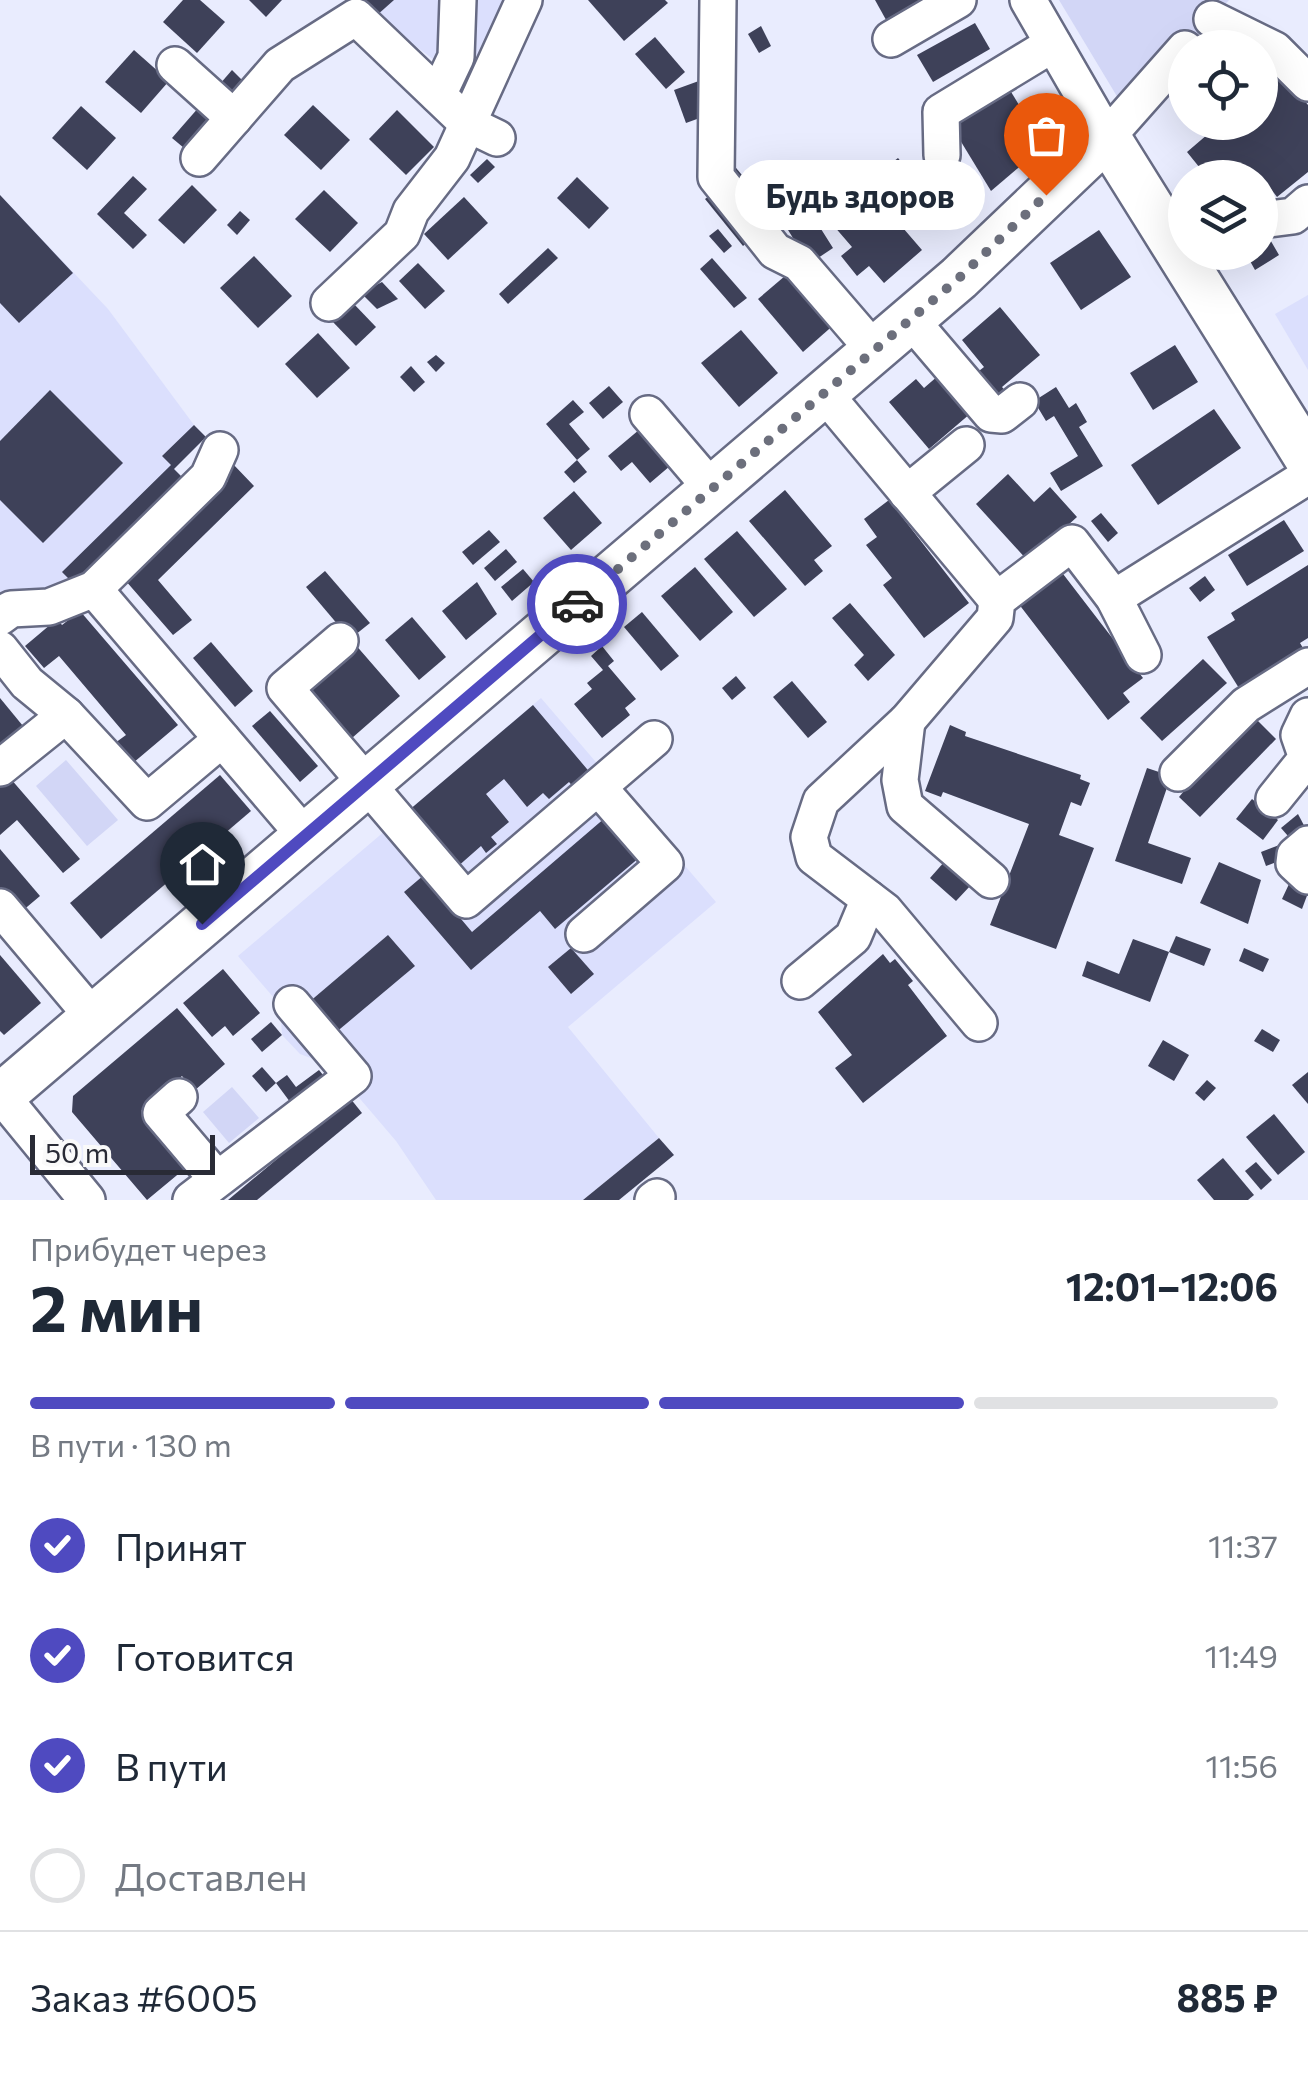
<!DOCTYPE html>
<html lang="ru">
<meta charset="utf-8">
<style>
body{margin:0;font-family:Commissioner,sans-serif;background:#f6f6f7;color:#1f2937;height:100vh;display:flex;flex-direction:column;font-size:38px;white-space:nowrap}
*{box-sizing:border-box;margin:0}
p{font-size:32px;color:#747a83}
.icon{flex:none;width:55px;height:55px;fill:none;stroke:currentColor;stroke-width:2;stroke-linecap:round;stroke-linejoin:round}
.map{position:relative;height:1200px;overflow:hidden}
.details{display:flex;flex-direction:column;background:#fff;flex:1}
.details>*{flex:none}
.controls{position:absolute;left:1168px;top:30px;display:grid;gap:20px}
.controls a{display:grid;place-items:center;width:110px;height:110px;border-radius:50%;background:#fff;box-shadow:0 10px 40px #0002;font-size:50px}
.scale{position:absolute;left:30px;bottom:25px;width:185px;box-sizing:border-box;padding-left:10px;border:5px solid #292b36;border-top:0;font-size:28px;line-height:35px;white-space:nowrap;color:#292b36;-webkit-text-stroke:8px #fafafa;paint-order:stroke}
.pin{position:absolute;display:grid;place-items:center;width:85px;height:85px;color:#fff;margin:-102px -42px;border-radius:50% 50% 50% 0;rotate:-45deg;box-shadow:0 0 10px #0007}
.pin .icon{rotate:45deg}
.courier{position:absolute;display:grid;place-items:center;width:100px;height:100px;margin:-50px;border:8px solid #4f4ac0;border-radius:50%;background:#fff;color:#222;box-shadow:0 2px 12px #0007}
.bubble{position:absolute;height:70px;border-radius:35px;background:#fff;box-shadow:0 10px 40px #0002;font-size:32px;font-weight:700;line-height:70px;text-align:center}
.headline em{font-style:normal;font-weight:700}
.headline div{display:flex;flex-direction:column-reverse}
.headline{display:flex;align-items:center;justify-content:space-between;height:170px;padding:0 30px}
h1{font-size:65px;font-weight:700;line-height:75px}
.bar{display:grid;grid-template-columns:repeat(4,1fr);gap:15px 10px;align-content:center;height:120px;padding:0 30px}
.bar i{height:12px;border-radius:8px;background:#e0e1e3}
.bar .current{background:#4f4ac0}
.bar p{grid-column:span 4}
.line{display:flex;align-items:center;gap:25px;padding:0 30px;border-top:2px solid #e0e1e3}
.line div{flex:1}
ol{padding:0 30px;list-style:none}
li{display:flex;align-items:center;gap:30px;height:110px}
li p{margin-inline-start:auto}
li .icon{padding:10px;border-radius:50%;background:#4f4ac0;color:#fff;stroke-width:4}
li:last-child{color:#747a83}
li i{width:55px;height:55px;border:5px solid #e0e1e3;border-radius:50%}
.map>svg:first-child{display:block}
</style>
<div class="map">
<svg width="1308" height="1200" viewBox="0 0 1308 1200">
<rect width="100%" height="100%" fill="#e9ecfe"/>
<g fill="#dbdffd">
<polygon points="362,0 513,0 471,88 376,16"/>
<polygon points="0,195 108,309 194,425 162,456 185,480 77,587 0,602"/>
<polygon points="1308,295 1308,370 1275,314"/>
<polygon points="541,698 716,902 568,1027 659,1138 583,1200 436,1200 396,1141 332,1066 300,1054 282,1035 280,1005 238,956"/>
</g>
<g fill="#d2d6f6">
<polygon points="1059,0 1229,0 1127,113"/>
<polygon points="66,760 118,820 87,846 36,786"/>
<polygon points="232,1087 259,1118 229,1143 203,1112"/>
</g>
<g fill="#3e4159">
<polygon points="183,0 200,0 225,22 197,53 163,22"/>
<polygon points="249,0 282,0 266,17"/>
<polygon points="362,0 394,0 376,16"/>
<polygon points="588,0 665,0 668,3 624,41"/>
<polygon points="875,0 937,0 890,27"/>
<polygon points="975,23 990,49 933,82 917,55"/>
<polygon points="761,26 771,46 759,53 748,34"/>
<polygon points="655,37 685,72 666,89 635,54"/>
<polygon points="134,50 169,81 141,113 105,82"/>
<polygon points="232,70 243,81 224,102 213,92"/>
<polygon points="1282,73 1308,105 1308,172 1277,197 1271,189 1260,199 1260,178 1208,178 1187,152 1222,122 1260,122 1260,92"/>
<polygon points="707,78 708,115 686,123 674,90"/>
<polygon points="1005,82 1044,146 991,191 946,117"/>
<polygon points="206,99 218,109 184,148 172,138"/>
<polygon points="313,105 350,140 321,170 284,135"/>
<polygon points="81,106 116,138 87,170 52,138"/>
<polygon points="397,110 434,147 406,175 369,139"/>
<polygon points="898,158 923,189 904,204 879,173"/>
<polygon points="487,159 495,167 478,183 470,175"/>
<polygon points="732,163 785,227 773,237 720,173"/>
<polygon points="950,173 976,204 955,222 951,217 937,228 921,210 935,198 929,191"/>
<polygon points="133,176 147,189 124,213 147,235 133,249 97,214"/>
<polygon points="577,177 609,208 589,229 557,198"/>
<polygon points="192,185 217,210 184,244 158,220"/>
<polygon points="774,185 790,210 804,202 833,248 809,264 764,191"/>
<polygon points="324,190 358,223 330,252 295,219"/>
<polygon points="716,191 754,237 743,246 705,199"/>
<polygon points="872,192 922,250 884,283 869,266 857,276 841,256 852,247 833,225"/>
<polygon points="0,195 73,273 19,323 0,303"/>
<polygon points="464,197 488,223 448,260 424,234"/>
<polygon points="240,211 250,220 237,235 227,225"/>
<polygon points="718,229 732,246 724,253 709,236"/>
<polygon points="1099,230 1131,277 1081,310 1050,263"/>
<polygon points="1265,231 1279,255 1255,270 1245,252 1260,252 1260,235"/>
<polygon points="548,248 558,258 508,304 499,294"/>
<polygon points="254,256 292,296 258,328 220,288"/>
<polygon points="712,258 747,298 734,308 700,269"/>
<polygon points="418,263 445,291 425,309 399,281"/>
<polygon points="792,270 837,322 803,352 758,299"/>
<polygon points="382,282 398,299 377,309 361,293"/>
<polygon points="352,302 376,327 356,346 332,321"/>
<polygon points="1000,307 1040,355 1002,387 1008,394 994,406 970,378 984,367 962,340"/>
<polygon points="741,330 778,373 739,407 701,363"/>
<polygon points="318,333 350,368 317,398 285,364"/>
<polygon points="1175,345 1198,382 1153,410 1130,373"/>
<polygon points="436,355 445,363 436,372 427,362"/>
<polygon points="411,366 425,382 414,392 400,377"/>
<polygon points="939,375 971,413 929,449 889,402 916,379 924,388"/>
<polygon points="609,386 623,402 603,419 589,403"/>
<polygon points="1056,387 1069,408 1076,403 1087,422 1079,427 1103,466 1061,491 1050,473 1078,456 1054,416 1046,421 1034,401"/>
<polygon points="50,390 123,463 43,543 0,500 0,441"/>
<polygon points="573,400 584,412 569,424 590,449 577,460 546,424"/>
<polygon points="1214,409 1241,448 1158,505 1131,465"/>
<polygon points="646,424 677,460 650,483 632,462 621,471 608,456"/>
<polygon points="194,425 206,437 174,469 185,480 77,587 62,572 171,465 162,456"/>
<polygon points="577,460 587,472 574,483 564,472"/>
<polygon points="232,463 254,486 158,580 192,620 173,635 125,580 228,481 221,474"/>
<polygon points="1008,474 1034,502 1050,487 1077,517 1028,561 976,504"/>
<polygon points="785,490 832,546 814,560 823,571 805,586 749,521"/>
<polygon points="574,491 602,523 571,550 543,518"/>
<polygon points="889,500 969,603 924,638 883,585 892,578 866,545 877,537 864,519"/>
<polygon points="1101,513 1118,533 1108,542 1091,521"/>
<polygon points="1284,520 1304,551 1247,586 1228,555"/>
<polygon points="489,530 500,542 473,565 462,552"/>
<polygon points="737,531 787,589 754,617 704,559"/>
<polygon points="506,549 517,562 495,581 484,568"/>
<polygon points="1308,565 1308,638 1300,643 1306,653 1242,693 1207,637 1235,620 1231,613"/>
<polygon points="695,567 733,612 700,641 661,596"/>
<polygon points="523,569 534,582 512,601 501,587"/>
<polygon points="1060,570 1143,678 1123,693 1130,702 1108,720 1018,603"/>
<polygon points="325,571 370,623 350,639 306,587"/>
<polygon points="1205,576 1215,590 1200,602 1189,588"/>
<polygon points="477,582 497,614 466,640 442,611"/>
<polygon points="850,603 895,655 868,681 854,665 864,655 832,618"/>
<polygon points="80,611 178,725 133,763 115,743 126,735 59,656 44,668 25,646 57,619 62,625"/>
<polygon points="642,612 679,656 661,671 624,627"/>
<polygon points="412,617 446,657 419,680 385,640"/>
<polygon points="211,642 253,691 235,707 193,658"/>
<polygon points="354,643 400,696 344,745 309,691 314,686 310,681"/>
<polygon points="602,646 614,661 608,666 636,699 625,708 630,715 602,738 574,704 592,689 587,683 603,670 591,656"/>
<polygon points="1203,659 1227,683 1162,741 1140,718"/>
<polygon points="736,676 746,688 732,700 722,688"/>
<polygon points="792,681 827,722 808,738 773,697"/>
<polygon points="0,698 23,726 0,746"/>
<polygon points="533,705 592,775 575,789 569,782 549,799 543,793 527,807 504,779 486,794 509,822 491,837 497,844 486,853 481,846 456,868 408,811"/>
<polygon points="270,711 318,766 300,782 252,726"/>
<polygon points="1250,713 1276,739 1200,817 1179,797"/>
<polygon points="950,725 966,732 965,736 1081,775 1080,779 1090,783 1081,806 1071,802 1059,835 1094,848 1056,949 990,925 1029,824 943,792 941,797 925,791"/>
<polygon points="1147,768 1171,776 1148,843 1191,858 1182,884 1115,861"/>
<polygon points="220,775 251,811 101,939 70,903"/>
<polygon points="10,778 80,859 63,873 17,820 0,835 0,787"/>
<polygon points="1252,799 1278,820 1263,840 1236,819"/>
<polygon points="1298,814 1308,833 1295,844 1281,828"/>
<polygon points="606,817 640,857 555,929 540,911 471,970 404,892 424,875 472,932"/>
<polygon points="1282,844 1287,858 1266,866 1261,852"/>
<polygon points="0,849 40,896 21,912 0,888"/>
<polygon points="945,861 971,885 956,901 930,878"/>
<polygon points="1219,862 1261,880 1248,924 1200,903"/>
<polygon points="1289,884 1308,893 1302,909 1282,899"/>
<polygon points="388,935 415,966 334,1034 308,1003"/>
<polygon points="1176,936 1211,949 1204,966 1169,952"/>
<polygon points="1133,939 1169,952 1150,1002 1082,976 1087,961 1119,974"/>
<polygon points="571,948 594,974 571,994 548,967"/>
<polygon points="1244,948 1269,959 1263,972 1239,961"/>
<polygon points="883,954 890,963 895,959 913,981 908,985 947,1036 863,1103 835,1068 852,1055 818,1012"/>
<polygon points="0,955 41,1003 4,1035 0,1031"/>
<polygon points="223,969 260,1013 233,1036 225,1026 212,1037 183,1003"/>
<polygon points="177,1008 225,1064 194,1091 182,1076 141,1111 188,1166 147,1200 72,1112 73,1096"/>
<polygon points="271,1022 282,1035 262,1052 251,1039"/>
<polygon points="1262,1029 1280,1040 1273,1052 1254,1041"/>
<polygon points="1163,1040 1189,1055 1174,1081 1148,1066"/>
<polygon points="262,1067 276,1083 266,1092 252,1076"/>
<polygon points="319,1070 327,1080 293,1106 276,1083 287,1075 296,1087"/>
<polygon points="1308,1072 1308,1104 1292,1085"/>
<polygon points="1207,1080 1216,1088 1204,1101 1195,1093"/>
<polygon points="350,1098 362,1113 257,1200 228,1200"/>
<polygon points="1274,1114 1305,1152 1278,1175 1246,1137"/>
<polygon points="659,1138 674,1155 619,1200 583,1200"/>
<polygon points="1223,1158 1254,1195 1248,1200 1214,1200 1197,1180"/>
<polygon points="1256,1162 1272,1180 1261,1190 1245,1171"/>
</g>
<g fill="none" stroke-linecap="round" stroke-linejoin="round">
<g stroke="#676b84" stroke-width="40">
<g id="minor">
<polyline points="718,0 716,177 775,251 799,263 874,350"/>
<polyline points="1028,0 1107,137 1185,49"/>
<polyline points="1212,19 1275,50 1308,83"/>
<polyline points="891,39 958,0"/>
<polyline points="175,65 234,118"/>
<polyline points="438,95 456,57 458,0"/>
<polyline points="942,155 941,112 1053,44"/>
<polyline points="199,158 280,65 356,17 468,124 497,138"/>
<polyline points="1260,220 1293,216 1308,203"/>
<polyline points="329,303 402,234 411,211 452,158 524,0"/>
<polyline points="910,319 991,414 1002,415 1020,401"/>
<polyline points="824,393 997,600"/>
<polyline points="648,414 712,489"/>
<polyline points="907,493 966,445"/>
<polyline points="94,589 305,836"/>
<polyline points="1114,598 1308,476"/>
<polyline points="0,617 11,609 49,607 94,589 208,477 220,450"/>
<polyline points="340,641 285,688 466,900 654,739"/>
<polyline points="0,649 27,683 66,715 147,802 222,739"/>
<polyline points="907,721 900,780 905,806 991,880"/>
<polyline points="0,768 66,715"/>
<polyline points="1178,773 1246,705 1308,666"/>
<polyline points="1274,799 1307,758 1299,735 1308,716"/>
<polyline points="1308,844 1295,855 1294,863 1308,876"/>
<polyline points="0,907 93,1017"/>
<polyline points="584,934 665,864 598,787"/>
<polyline points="800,981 853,937 869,899"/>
<polyline points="979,1023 885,911 814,857 809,837 821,801 907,721 995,618 997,600 1072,543 1114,598 1143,655"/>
<polyline points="0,1094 87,1200"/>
<polyline points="179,1097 161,1113 217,1179"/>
<polyline points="191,1200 353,1076 292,1004"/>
<polyline points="653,1200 657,1197"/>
</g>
</g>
<g stroke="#676b84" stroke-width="50">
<polyline id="major" points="0,1097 959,278 1107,137 1308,459"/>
</g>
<use href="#minor" stroke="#fff" stroke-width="35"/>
<use href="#major" stroke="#fff" stroke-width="45"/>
</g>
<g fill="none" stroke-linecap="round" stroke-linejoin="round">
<polyline stroke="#6c6f7c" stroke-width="10" stroke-dasharray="0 18" points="577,604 959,278 1046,195"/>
<polyline stroke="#4f4ac0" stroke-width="12" points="202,924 577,604"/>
</g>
</svg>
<div class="controls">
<a><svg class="icon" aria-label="locate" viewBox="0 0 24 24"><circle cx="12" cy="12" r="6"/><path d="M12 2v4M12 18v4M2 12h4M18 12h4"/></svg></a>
<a><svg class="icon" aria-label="layers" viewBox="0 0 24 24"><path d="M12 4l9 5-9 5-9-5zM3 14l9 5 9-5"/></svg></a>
</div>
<div class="scale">50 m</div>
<div class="pin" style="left:1046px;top:195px;background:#ea580c"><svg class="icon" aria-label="bag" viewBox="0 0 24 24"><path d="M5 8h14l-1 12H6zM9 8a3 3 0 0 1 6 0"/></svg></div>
<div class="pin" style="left:202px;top:924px;background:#1f2937"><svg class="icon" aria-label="home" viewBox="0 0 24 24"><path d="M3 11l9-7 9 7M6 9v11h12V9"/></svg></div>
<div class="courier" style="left:577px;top:604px"><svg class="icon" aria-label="car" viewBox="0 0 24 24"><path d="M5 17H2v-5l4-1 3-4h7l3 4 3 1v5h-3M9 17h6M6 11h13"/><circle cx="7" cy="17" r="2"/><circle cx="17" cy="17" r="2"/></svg></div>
<div class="bubble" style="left:735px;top:160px;width:250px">Будь здоров</div>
</div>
<section class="details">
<div class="headline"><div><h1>2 мин</h1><p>Прибудет через</p></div><em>12:01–12:06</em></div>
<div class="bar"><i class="current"></i><i class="current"></i><i class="current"></i><i></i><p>В пути · 130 m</p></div>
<ol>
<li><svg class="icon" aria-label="check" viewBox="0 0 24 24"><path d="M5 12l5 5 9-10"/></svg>Принят<p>11:37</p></li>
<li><svg class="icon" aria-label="check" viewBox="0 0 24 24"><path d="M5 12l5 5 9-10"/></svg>Готовится<p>11:49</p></li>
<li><svg class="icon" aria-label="check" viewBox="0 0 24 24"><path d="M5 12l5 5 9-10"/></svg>В пути<p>11:56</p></li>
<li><i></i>Доставлен</li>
</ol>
<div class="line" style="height:130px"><div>Заказ #6005</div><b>885 ₽</b></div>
</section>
